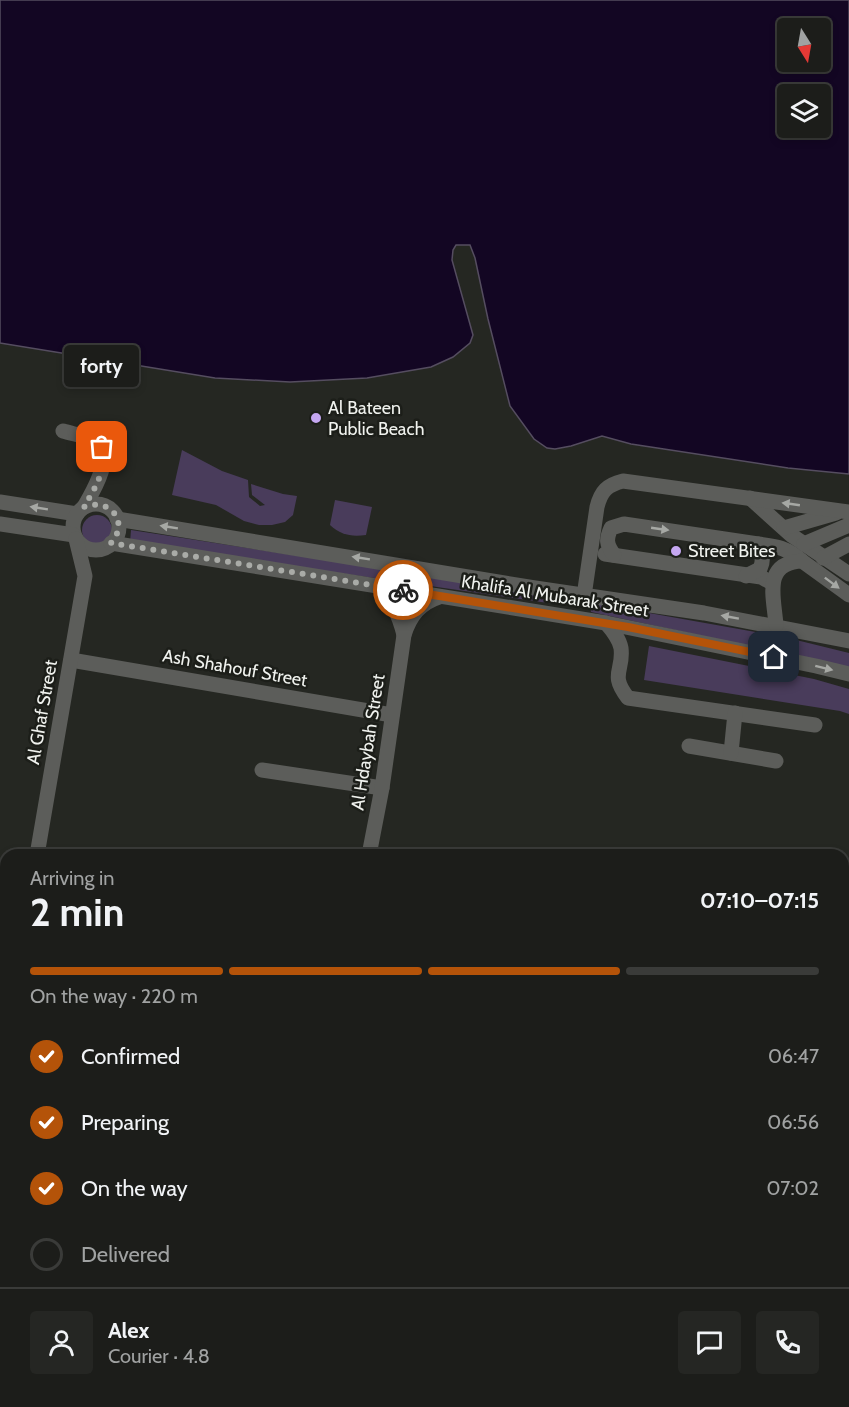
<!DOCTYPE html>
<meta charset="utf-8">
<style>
body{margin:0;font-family:Cabin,sans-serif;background:#252623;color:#f1f3f6;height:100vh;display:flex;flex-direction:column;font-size:22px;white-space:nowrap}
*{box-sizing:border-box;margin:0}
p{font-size:20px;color:#a0a2a2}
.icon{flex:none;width:33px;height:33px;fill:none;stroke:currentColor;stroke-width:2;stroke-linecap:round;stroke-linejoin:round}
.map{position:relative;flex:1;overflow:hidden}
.panel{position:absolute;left:0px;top:849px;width:849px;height:558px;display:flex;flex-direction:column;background:#1c1d1a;border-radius:18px 18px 0 0;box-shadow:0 3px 9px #0003,0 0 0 2px #3a3b39}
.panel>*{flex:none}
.needle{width:39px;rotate:169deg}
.buttons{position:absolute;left:777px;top:18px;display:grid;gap:12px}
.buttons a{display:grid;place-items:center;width:54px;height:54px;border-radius:6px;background:#1c1d1a;box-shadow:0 3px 9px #0003,0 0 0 2px #3a3b39;font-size:30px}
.pin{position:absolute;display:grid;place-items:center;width:51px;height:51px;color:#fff;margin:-26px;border-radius:12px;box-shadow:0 3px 9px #0006}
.courier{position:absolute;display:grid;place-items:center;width:60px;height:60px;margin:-30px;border:4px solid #b45309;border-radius:50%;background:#fff;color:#222;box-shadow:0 2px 8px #0007}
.bubble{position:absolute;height:42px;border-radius:6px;background:#1c1d1a;box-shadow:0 3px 9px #0003,0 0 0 2px #3a3b39;font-size:20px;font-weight:800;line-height:42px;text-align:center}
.overview em{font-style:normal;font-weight:800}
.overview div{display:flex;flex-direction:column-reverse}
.overview{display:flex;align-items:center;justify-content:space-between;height:102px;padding:0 30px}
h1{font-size:39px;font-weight:800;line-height:45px}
.bar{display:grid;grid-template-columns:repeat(4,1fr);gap:9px 6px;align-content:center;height:72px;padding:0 30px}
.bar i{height:8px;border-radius:4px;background:#3a3b39}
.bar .active{background:#b45309}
.bar p{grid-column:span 4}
.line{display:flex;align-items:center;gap:15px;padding:0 30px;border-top:2px solid #3a3b39}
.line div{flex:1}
.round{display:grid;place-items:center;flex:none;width:63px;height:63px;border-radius:6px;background:#252623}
ol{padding:0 30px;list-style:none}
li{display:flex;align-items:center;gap:18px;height:66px}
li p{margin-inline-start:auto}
li .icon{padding:6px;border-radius:50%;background:#b45309;color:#fff;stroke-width:4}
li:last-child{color:#a0a2a2}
li i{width:33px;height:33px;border:3px solid #3a3b39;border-radius:50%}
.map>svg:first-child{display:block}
</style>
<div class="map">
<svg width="849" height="1407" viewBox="0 0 849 1407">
<rect width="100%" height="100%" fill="#252722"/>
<g fill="#493c5b">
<polygon points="182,450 222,471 248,480 249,497 260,506 265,505 252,495 251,484 283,494 297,496 293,515 285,522 272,525 259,525 244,521 216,505 172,495"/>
<path d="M335,500L372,507L366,535C351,537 341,535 330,525Z"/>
<circle cx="97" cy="530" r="15"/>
<polygon points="131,530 564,597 562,605 130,543"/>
<polygon points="593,603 784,637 849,653 849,667 591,612 590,606"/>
<polygon points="649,646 814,679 849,689 849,714 840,711 644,680"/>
<polygon points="849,971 849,1058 843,1054 843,978"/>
</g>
<path fill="#130623" stroke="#554d60" stroke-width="1.5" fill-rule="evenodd" d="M0,0H849V474L788,468L631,444L602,436L571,446L555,449L547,448L534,439L510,406L488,319L475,258L470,245H456L453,250L452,260L473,335L470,343L453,357L431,367L367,378L290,382L215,378L0,343ZM788,28H820V62H788ZM788,94H820V128H788Z"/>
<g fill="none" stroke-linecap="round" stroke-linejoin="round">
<g stroke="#5c5d5a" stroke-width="15">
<path d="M63,431C73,434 87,436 96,441C116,455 92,493 84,507"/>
<polyline points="750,498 791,535 849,574"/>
<polyline points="0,502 77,514"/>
<circle cx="96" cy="527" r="23"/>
<polyline points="117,519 535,588 704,613 849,641"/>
<polyline points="0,524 74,535"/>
<polyline points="784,528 836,513"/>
<polyline points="111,543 606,623 816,666 849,674"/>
<path d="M758,544C776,546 788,548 802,561"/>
<polyline points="804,544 849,525"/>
<polyline points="605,554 761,577 772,583"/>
<path d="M614,555C606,544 606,539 611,528L624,524L758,544C763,552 764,560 760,569L746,576"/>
<polyline points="823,558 849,544"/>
<path d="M379,585C392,601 399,615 404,635"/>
<path d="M584,596L597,507C601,491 607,485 623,481L849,512"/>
<path d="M606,623C612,630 619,638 621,648C624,671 609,674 628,698L815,725"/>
<path d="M776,625C774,597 762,563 802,561L849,595"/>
<polyline points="71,660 392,715"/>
<polyline points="689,746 776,761"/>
<polyline points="731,753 735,713"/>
<polyline points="262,770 382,788"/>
<polyline points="37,855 85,576 76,539"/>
<path d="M369,855L382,788L404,635C410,616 420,603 439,597"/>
<polyline points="0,1088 6,1052"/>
<polyline points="0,1118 6,1119"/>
<polyline points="843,1211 849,1207"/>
<polyline points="843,1230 849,1227"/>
<polyline points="0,1266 6,1267"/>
<polyline points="0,1317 6,1318"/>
<polyline points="699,1401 708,1407"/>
</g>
<g stroke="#91938e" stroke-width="18">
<polyline points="843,943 849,936"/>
<polyline points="843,965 849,958"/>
<polyline points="843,1091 849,1095"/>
<polyline points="843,1114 849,1119"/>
<polyline points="843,1158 849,1150"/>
<polyline points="483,1407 487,1401"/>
<polyline points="647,1407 652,1401"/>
</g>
</g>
<defs><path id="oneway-solid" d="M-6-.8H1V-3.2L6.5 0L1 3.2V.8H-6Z" transform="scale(1.5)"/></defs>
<g fill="#a6a8a4">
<use href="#oneway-solid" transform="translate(791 504) rotate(-172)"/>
<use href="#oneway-solid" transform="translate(39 508) rotate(-171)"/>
<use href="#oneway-solid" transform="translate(169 527) rotate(-171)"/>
<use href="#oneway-solid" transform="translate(660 529) rotate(8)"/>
<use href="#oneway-solid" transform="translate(361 558) rotate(-171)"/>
<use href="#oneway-solid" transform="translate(832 583) rotate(37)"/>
<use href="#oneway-solid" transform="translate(730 617) rotate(-170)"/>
<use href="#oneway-solid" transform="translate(824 668) rotate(14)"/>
</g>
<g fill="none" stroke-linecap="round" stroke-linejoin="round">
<path stroke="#a9aba7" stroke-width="6" stroke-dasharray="0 10.8" d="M102,447C107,470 95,488 84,507C110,497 130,522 111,543L403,590"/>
<polyline stroke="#b45309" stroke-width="8" points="403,590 628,627 774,657"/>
</g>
<g fill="#c5a7f1" stroke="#1c1e19" stroke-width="2">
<circle cx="316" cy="418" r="6"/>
<circle cx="676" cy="551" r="6"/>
</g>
<g text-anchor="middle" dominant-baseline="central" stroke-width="5" stroke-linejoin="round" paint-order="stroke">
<g font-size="18" fill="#f0f2ee" stroke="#1c1e19" text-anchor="start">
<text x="328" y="408">Al Bateen<tspan x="328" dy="21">Public Beach</tspan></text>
<text x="688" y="551">Street Bites</text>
</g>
<g font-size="18" fill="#f0f2ee" stroke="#1c1e19">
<text transform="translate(555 596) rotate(9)">Khalifa Al Mubarak Street</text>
<text transform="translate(235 668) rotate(10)">Ash Shahouf Street</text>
<text transform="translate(42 712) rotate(-80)">Al Ghaf Street</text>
<text transform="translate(368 742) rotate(-81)">Al Hdaybah Street</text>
</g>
</g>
</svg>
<div class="buttons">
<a><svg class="needle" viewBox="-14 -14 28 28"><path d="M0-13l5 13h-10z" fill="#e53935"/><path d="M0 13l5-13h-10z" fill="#a0a2a2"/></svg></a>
<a><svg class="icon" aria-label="layers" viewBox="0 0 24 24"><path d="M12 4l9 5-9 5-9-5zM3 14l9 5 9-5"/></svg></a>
</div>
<div class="pin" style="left:102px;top:447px;background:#ea580c"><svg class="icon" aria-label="bag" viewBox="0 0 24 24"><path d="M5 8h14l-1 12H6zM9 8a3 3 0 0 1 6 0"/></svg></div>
<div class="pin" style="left:774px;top:657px;background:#1f2937"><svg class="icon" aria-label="home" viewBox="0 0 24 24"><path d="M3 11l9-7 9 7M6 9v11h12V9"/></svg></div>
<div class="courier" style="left:403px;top:590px"><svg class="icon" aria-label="bike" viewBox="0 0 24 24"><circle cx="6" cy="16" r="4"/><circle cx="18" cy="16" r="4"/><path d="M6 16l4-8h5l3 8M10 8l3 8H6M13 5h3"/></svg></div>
<div class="bubble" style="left:64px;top:345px;width:75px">forty</div>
<section class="panel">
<div class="overview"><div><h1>2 min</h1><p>Arriving in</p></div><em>07:10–07:15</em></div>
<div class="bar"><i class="active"></i><i class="active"></i><i class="active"></i><i></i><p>On the way · 220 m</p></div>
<ol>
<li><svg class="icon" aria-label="check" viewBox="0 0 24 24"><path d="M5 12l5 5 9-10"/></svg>Confirmed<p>06:47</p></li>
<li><svg class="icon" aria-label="check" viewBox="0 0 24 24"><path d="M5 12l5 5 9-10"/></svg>Preparing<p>06:56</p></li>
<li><svg class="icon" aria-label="check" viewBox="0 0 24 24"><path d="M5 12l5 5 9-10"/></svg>On the way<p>07:02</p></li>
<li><i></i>Delivered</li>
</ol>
<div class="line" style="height:108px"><a class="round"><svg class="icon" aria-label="person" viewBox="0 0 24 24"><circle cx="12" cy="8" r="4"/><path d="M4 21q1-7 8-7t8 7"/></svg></a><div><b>Alex</b><p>Courier · 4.8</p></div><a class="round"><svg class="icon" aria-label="chat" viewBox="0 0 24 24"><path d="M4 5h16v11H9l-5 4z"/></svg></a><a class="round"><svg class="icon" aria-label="phone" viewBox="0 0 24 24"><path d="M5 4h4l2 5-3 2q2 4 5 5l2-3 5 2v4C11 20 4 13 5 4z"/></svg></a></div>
</section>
</div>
